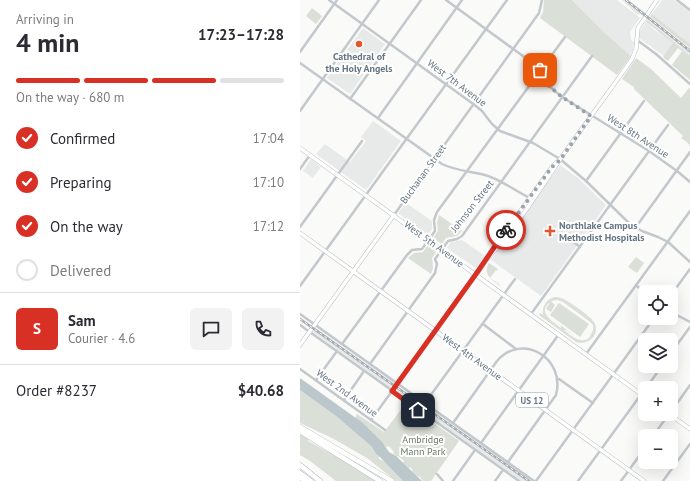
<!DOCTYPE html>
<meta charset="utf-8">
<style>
body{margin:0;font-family:"PT Sans",sans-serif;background:#f2f2f3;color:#2b2b33;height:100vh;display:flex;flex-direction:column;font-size:15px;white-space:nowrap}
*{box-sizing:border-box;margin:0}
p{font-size:13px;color:#7c7c81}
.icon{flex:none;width:22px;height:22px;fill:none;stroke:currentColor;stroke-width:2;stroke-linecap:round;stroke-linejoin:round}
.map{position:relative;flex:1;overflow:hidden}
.panel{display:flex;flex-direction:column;background:#fff;width:300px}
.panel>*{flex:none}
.controls{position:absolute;left:338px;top:285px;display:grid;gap:8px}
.controls a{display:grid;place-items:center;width:40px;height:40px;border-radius:6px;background:#fff;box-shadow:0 4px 16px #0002;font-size:20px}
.pin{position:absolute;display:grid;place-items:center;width:34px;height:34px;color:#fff;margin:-17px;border-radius:8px;box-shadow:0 2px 6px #0006}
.courier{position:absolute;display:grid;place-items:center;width:40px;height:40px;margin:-20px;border:3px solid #d93025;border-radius:50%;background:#fff;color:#222;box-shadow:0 1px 5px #0007}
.head em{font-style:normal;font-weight:700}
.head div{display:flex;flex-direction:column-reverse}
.head{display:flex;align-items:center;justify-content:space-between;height:68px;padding:0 16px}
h1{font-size:26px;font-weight:700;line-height:30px}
.bar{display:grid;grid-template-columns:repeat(4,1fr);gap:6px 4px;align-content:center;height:48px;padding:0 16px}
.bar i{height:5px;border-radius:3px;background:#e1e1e2}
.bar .selected{background:#d93025}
.bar p{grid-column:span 4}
.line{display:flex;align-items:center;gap:10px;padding:0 16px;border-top:1px solid #e1e1e2}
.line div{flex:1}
.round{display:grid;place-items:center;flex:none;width:42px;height:42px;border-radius:6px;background:#f2f2f3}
ol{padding:0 16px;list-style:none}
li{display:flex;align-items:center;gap:12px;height:44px}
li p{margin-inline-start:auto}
li .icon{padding:4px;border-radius:50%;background:#d93025;color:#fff;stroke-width:4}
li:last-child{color:#7c7c81}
li i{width:22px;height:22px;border:2px solid #e1e1e2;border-radius:50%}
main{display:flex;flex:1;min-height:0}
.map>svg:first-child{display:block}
</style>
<main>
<section class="panel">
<div class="head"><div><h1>4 min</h1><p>Arriving in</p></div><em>17:23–17:28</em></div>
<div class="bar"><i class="selected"></i><i class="selected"></i><i class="selected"></i><i></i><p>On the way · 680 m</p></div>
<ol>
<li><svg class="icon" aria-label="check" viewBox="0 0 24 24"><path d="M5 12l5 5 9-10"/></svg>Confirmed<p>17:04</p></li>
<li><svg class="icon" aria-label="check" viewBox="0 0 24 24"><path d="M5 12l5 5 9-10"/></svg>Preparing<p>17:10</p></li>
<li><svg class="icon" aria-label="check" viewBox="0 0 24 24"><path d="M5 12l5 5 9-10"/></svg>On the way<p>17:12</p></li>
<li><i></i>Delivered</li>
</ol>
<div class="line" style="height:72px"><b class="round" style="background:#d93025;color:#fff">S</b><div><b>Sam</b><p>Courier · 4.6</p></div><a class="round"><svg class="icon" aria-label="chat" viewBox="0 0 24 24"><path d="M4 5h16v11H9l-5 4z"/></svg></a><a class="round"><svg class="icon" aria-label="phone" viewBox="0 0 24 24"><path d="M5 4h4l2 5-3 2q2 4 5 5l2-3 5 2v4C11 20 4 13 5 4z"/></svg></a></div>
<div class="line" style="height:52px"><div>Order #8237</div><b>$40.68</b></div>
</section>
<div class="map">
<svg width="390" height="481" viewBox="0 0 390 481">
<rect width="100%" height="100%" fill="#fafaf8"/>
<g fill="#e8e9e9">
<polygon points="272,0 317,0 340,18 330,32 331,40 334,42 333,50 330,55 306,34"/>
<polygon points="322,0 328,0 346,13 343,16 340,14 337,15"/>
<polygon points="362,0 374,0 389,11 390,16 390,44 352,14"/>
<polygon points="350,16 390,48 390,56 374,43 364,56 339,38 339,32 346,22 357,32 372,42 347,20"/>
<polygon points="63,28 85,44 50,94 27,78"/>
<polygon points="73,121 101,141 66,190 16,154 25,144 50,162 66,141 61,137"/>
<polygon points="11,159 21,167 13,178 3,171"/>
<polygon points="260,165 278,178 306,205 241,296 191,260"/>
<polygon points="106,203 132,221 132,229 128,235 98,213"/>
<polygon points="162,240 185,256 176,268 147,248 151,242"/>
<polygon points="16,328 94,383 90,388 13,332"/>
<polygon points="99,387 187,450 232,481 221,481 96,392"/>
</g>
<g fill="#dadfd7" fill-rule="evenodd">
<polygon points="244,0 272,0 306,34 331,56 317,75 240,18 243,12"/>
<polygon points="12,8 22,16 16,24 6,16"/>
<polygon points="352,14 390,44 390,48 350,16"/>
<polygon points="347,20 390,56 390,80 372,65 382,51 378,48 368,61 363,57 373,43 357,31 357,30 346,22 345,24"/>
<polygon points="336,58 351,69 381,98 389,88 390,88 390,146 388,143 381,138 383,136 334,89 334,87 322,79"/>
<polygon points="139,215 162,231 157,236 146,238 142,244 133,238 138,231 137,223"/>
<polygon points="128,245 137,251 132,258 133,268 131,274 108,258 114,253 123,252"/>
<polygon points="336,257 344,263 337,273 328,267"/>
<path d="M189,263L198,269L197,271L196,270L190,278L200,285V286C192,280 182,274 189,263Z"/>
<path d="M255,297C258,297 258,297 261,298C268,300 291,317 294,322C301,335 288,346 276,342L239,315L240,313L243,315C242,306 246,299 255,297ZM257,300L263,302L289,321L293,325V330L289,338C279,344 272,336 264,330H266L276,337L251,318L261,326V328C252,321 237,312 250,302L246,309L251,312L255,305L251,301Z"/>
<polygon points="259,303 289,324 280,337 250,315"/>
<polygon points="0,390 36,416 71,446 76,454 79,456 79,459 84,461 103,481 96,481 67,458 32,438 0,423"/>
<polygon points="106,403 159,441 131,481 123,481 119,476 118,477 112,471 113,470 110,467 109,468 103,463 104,461 98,456 97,457 93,453 94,452 89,446 86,447 62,422 55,418 57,414 84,432"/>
<polygon points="0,434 9,439 8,441 46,462 76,481 36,481 10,461 0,455"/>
</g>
<polygon fill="#bbc7cb" points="0,378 53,416 62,422 82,442 89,452 96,456 122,481 103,481 80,457 76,454 71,446 36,416 0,390"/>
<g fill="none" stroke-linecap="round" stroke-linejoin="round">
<g stroke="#b5babe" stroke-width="4.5">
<g id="major">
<polyline points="0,148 345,397"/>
<polyline points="0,233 344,481"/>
<polyline points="191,252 252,167 257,162"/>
<path d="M187,259C215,229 238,192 261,158C284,125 309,92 332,59L336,49L338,28L357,0"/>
<polyline points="176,275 188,257"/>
<polyline points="0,345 94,215"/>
<polyline points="369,414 390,429"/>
</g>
</g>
<g stroke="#b4b9bd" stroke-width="5.5">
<g id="highway">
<polyline points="0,427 92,481"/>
<polyline points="0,431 80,481"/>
<polyline points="0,465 20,481"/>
<polyline points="0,473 11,481"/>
<polyline points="0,477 5,481"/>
</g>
</g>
<g stroke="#c3c8cc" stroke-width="2.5">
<polyline points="29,0 176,106 182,111 192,124 200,131 233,143 260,159 286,181 330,224 342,231 358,237 368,242 390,262"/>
<polyline points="146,0 227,59 249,86 262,97 349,151 377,171 390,182"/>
<polyline points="377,0 390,10"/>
<polyline points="337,40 356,54 390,84"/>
<polyline points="0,52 37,0"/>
<path d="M0,63L142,164C156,171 171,171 185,175C202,180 215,191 230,198"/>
<polyline points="50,99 121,0"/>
<polyline points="0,111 79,0"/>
<polyline points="78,118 162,0"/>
<polyline points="0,169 10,155"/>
<polyline points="286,181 344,101"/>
<polyline points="94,215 239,13 242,0"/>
<polyline points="0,227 62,141"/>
<polyline points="336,227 390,152"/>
<polyline points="267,237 280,247"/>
<polyline points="336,285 345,294"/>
<polyline points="0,286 207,0"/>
<polyline points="371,295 390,269"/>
<polyline points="371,312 390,322"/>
<polyline points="0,314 234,481"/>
<polyline points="231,314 368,125"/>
<polyline points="183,324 216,349"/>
<polyline points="0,325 219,481"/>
<polyline points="42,344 107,255 112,250 122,249 135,231 134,220 137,212 265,37"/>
<polyline points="371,353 390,327"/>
<polyline points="286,354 390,211"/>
<polyline points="70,364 135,273 137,264 135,259 148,241 157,239 162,236 292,56"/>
<polyline points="0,369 85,430"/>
<polyline points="259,379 293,403"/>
<polyline points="16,380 37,351"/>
<polyline points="346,388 362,366"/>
<polyline points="44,400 64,371"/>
<polyline points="125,403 215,279"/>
<polyline points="371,412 390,385"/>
<polyline points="71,420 176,275"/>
<path d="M153,423L197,361C222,332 266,358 256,395L208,462"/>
<polyline points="353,436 369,414"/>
<polyline points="181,443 259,334"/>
<polyline points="137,474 143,481"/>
<polyline points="153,481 175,450"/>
<polyline points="195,481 203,470"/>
<polyline points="236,481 354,318"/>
<polyline points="278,481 345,389"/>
<polyline points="321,481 345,448"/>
<polyline points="363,481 390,444"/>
</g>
<use href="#major" stroke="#fff" stroke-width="3.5"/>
<use href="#highway" stroke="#fff" stroke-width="4.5"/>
<g stroke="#a2aab0" stroke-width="2.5">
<g id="rail">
<polyline points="326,0 390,51"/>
<polyline points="0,319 229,481"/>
</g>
</g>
<use href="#rail" stroke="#fff" stroke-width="1" stroke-dasharray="3" stroke-linecap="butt"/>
</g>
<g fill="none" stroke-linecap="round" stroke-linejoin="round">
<polyline stroke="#99a4ac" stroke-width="4" stroke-dasharray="0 7.2" points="206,230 252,167 260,160 291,116 262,97 249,86 238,73 240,70"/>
<polyline stroke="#d93025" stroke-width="5" points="118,410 92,391 176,274 206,230"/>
</g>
<g fill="#e4572e" stroke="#fff" stroke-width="1.5">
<circle cx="59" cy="44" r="4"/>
<path d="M248 225h4v4h4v4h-4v4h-4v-4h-4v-4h4z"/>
</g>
<g text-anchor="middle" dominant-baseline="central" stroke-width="4" stroke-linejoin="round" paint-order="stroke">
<rect fill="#fff" stroke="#939fa8" stroke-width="1" x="216" y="393" width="32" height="14" rx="3"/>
<g font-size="9" font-weight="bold" fill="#657683">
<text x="232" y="400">US 12</text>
</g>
<g font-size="10" font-weight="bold" fill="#657683" stroke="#fff">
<text x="59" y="56">Cathedral of<tspan x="59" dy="12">the Holy Angels</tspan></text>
<text x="259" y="225" text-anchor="start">Northlake Campus<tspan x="259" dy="12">Methodist Hospitals</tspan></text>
</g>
<g font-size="10" fill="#657683" stroke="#fff">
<text transform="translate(157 83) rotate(37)">West 7th Avenue</text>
<text transform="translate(338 136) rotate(33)">West 8th Avenue</text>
<text transform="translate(123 174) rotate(-54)">Buchanan Street</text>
<text transform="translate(172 206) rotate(-52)">Johnson Street</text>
<text transform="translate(134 244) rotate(36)">West 5th Avenue</text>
<text transform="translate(172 357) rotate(36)">West 4th Avenue</text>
<text transform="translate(47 393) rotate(36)">West 2nd Avenue</text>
</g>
<g font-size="10" fill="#687a64" stroke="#fff">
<text x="123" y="439">Ambridge<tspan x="123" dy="12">Mann Park</tspan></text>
</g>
</g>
</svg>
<div class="controls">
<a><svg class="icon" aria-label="locate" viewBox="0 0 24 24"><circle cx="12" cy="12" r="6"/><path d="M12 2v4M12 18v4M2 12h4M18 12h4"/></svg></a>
<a><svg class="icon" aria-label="layers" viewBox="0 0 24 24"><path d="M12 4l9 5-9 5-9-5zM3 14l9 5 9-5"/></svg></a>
<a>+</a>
<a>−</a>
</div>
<div class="pin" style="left:240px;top:70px;background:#ea580c"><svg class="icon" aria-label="bag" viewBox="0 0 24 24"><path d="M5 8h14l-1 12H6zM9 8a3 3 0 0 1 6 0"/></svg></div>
<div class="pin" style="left:118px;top:410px;background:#1f2937"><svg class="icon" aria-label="home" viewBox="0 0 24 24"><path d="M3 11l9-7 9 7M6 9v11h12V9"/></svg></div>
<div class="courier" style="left:206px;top:230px"><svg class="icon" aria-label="bike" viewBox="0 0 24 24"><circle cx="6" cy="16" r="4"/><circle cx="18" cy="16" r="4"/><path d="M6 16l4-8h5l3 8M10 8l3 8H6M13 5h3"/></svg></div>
</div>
</main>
